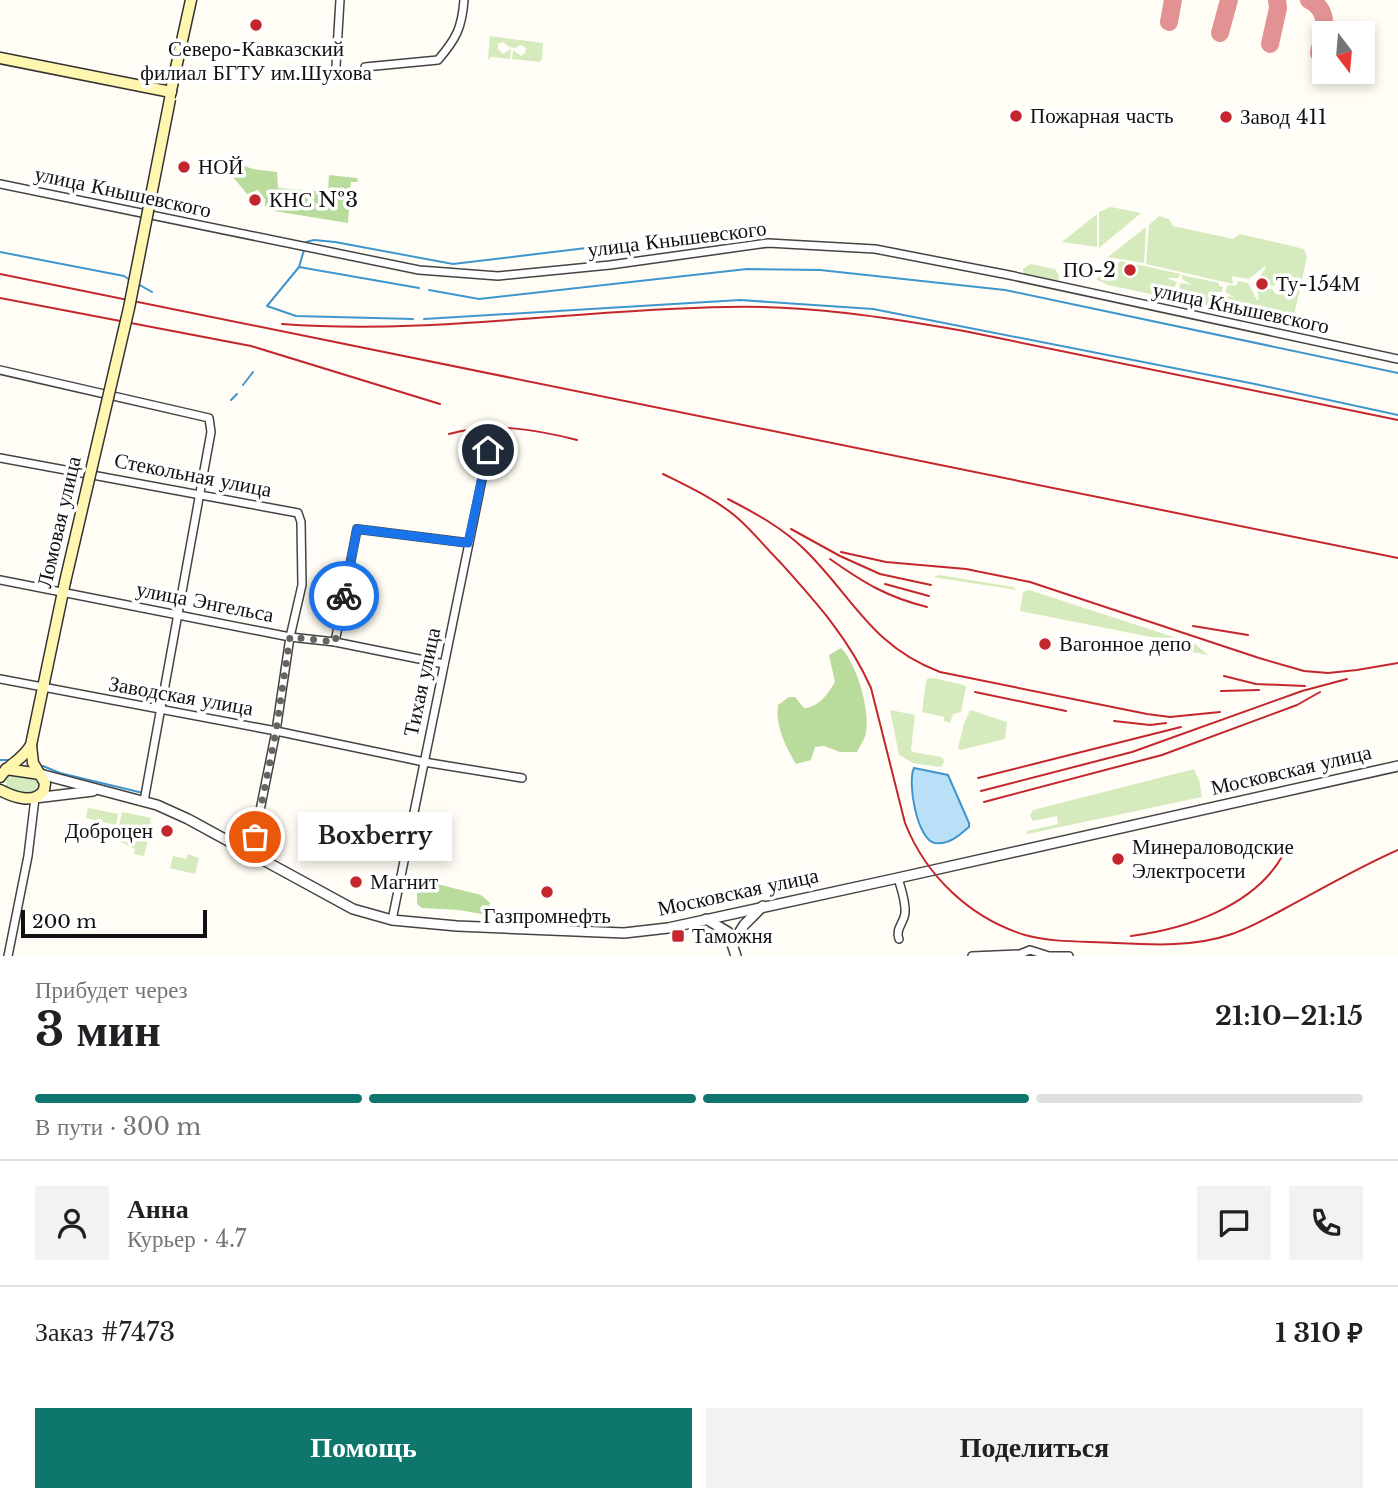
<!DOCTYPE html>
<html lang="ru">
<meta charset="utf-8">
<style>
body{margin:0;font-family:"Libre Baskerville",serif;background:#f2f2f2;color:#202124;height:100vh;display:flex;flex-direction:column;font-size:26px;white-space:nowrap}
*{box-sizing:border-box;margin:0}
p{font-size:23px;color:#757577}
.icon{flex:none;width:38px;height:38px;fill:none;stroke:currentColor;stroke-width:2;stroke-linecap:round;stroke-linejoin:round}
.map{position:relative;height:956px;overflow:hidden}
.panel{display:flex;flex-direction:column;background:#fff;flex:1}
.panel>*{flex:none}
.needle{width:46px;rotate:164deg}
.fabs{position:absolute;left:1312px;top:21px;display:grid;gap:14px}
.fabs a{display:grid;place-items:center;width:63px;height:63px;border-radius:0px;background:#fff;box-shadow:0 4px 10px #0003;font-size:35px}
.scale{position:absolute;left:21px;bottom:18px;width:186px;box-sizing:border-box;padding-left:7px;border:4px solid #111;border-top:0;font-size:19px;line-height:24px;white-space:nowrap;color:#111;-webkit-text-stroke:5px #fff;paint-order:stroke}
.pin{position:absolute;display:grid;place-items:center;width:60px;height:60px;color:#fff;margin:-30px;border:4px solid #fff;border-radius:50%;box-shadow:0 2px 7px #0007}
.courier{position:absolute;display:grid;place-items:center;width:70px;height:70px;margin:-35px;border:5px solid #1a73e8;border-radius:50%;background:#fff;color:#222;box-shadow:0 2px 9px #0007}
.bubble{position:absolute;height:49px;border-radius:0px;background:#fff;box-shadow:0 4px 10px #0003;font-size:23px;font-weight:700;line-height:49px;text-align:center}
.headline em{font-style:normal;font-weight:700}
.headline div{display:flex;flex-direction:column-reverse}
.headline{display:flex;align-items:center;justify-content:space-between;height:119px;padding:0 35px}
h1{font-size:46px;font-weight:700;line-height:52px}
.bar{display:grid;grid-template-columns:repeat(4,1fr);gap:10px 7px;align-content:center;height:84px;padding:0 35px}
.bar i{height:9px;border-radius:5px;background:#e0e0e0}
.bar .active{background:#0f766e}
.bar p{grid-column:span 4}
.line{display:flex;align-items:center;gap:18px;padding:0 35px;border-top:2px solid #e0e0e0}
.line div{flex:1}
.round{display:grid;place-items:center;flex:none;width:74px;height:74px;border-radius:0px;background:#f2f2f2}
.action{display:flex;gap:14px;margin-top:auto;padding:14px 35px}
.action a{flex:1;height:80px;border-radius:0px;background:#0f766e;color:#fff;font-size:28px;font-weight:700;line-height:80px;text-align:center}
.action a+a{background:#f2f2f2;color:#202124}
.map>svg:first-child{display:block}
</style>
<div class="map">
<svg width="1398" height="956" viewBox="0 0 1398 956">
<rect width="100%" height="100%" fill="#fffdf5"/>
<g fill="#d5ebbd">
<polygon points="490,36 543,43 542,59 540,62 512,59 513,50 521,56 525,53 526,48 521,45 515,48 509,47 503,42 498,44 498,49 503,54 511,49 510,59 491,57 488,60"/>
<polygon points="1111,207 1141,213 1099,248 1099,212"/>
<polygon points="1097,214 1097,247 1062,242"/>
<polygon points="1159,216 1169,219 1173,226 1233,239 1240,234 1304,249 1307,257 1292,324 1108,285 1096,279 1121,261 1181,274 1178,278 1166,278 1177,282 1173,290 1179,292 1180,283 1192,285 1182,279 1182,275 1219,283 1219,286 1223,287 1222,292 1212,292 1221,296 1220,301 1224,301 1224,296 1234,297 1225,292 1228,285 1236,286 1238,281 1248,283 1257,300 1259,300 1256,285 1260,285 1260,288 1272,289 1276,295 1276,289 1280,284 1279,282 1273,286 1266,283 1266,281 1257,281 1266,267 1265,266 1249,279 1232,276 1233,284 1146,264 1149,225"/>
<polygon points="1146,227 1144,263 1108,257"/>
<polygon points="1030,264 1055,269 1059,276 1058,282 1024,275 1023,269"/>
<polygon points="939,575 1013,587 1017,590 933,577"/>
<polygon points="1029,590 1195,644 1208,655 1170,648 1171,641 1020,611 1023,592"/>
<polygon points="934,678 963,685 966,687 961,712 953,714 950,723 944,721 944,717 922,712 926,681 927,679"/>
<polygon points="890,710 915,715 911,749 913,752 941,757 944,760 943,765 940,767 913,763 899,755"/>
<polygon points="970,710 1007,722 1005,739 961,750 958,748 964,724"/>
<polygon points="1194,769 1199,780 1202,797 1027,834 1027,831 1058,824 1057,816 1033,821 1030,816 1033,810"/>
<polygon points="16,775 33,779 40,785 38,792 31,795 8,789 6,787 6,780 9,776"/>
<polygon points="88,808 118,814 116,825 86,818"/>
<polygon points="122,812 151,818 149,832 119,826"/>
<polygon points="120,829 149,836 144,856 134,854 135,849 117,840"/>
<polygon points="188,854 199,858 195,874 170,868 173,856 186,859"/>
</g>
<g fill="#b9dc9c">
<polygon points="224,159 253,169 277,172 278,188 328,192 329,175 357,178 358,182 351,182 348,223 274,211 265,206 265,199 258,190 247,194 220,161"/>
<path d="M841,648C857,664 870,710 866,732C865,739 860,746 857,752H840L824,746L815,747L811,760L796,764C786,747 775,726 778,705L789,697H795L804,708C819,707 827,695 835,682L829,655Z"/>
<polygon points="433,883 481,895 490,903 487,915 459,910 422,908 417,904 417,890 431,890"/>
</g>
<path fill="#b9e0f7" stroke="#3f96cf" stroke-width="2" d="M914,768L948,775L969,823V827C960,835 949,845 935,843C917,840 907,782 914,768Z"/>
<g fill="none" stroke-linecap="round" stroke-linejoin="round">
<g stroke="#3f96cf" stroke-width="2">
<polyline points="305,245 306,242 314,240 335,242 453,264 603,246"/>
<polyline points="304,250 299,267 267,306 296,316 413,319"/>
<polyline points="0,252 124,276 130,280"/>
<polyline points="299,267 419,288"/>
<polyline points="138,284 152,292"/>
<polyline points="429,290 479,299 747,269 820,270 1005,290 1398,373"/>
<polyline points="424,319 740,300 873,309 1255,384 1398,415"/>
<polyline points="243,385 253,372"/>
<polyline points="231,400 237,394"/>
<polyline points="0,760 9,760"/>
<polyline points="43,766 60,773 143,793"/>
</g>
<g stroke="#e29292" stroke-width="18">
<path d="M1309,0C1332,11 1323,33 1319,53"/>
<polyline points="1169,22 1173,0"/>
<polyline points="1220,33 1229,0"/>
<polyline points="1270,44 1278,8 1277,0"/>
</g>
<g stroke="#444" stroke-width="10">
<g id="minor">
<polyline points="336,66 340,0"/>
<path d="M365,67L438,60C456,39 462,28 464,0"/>
<polyline points="0,184 419,270 498,276 610,265 768,243 875,249 1009,275 1398,359"/>
<polyline points="0,370 209,418 211,432 144,801"/>
<polyline points="0,458 298,513 301,522 302,585 290,637 276,731 251,855"/>
<polyline points="0,580 290,637 335,642 444,664"/>
<polyline points="335,642 357,529 469,543"/>
<polyline points="0,679 276,731 424,762 522,778"/>
<path d="M898,878C901,889 906,901 905,913C904,923 895,929 899,939"/>
<polyline points="392,920 488,450"/>
<polyline points="8,956 28,856 35,798"/>
<polyline points="972,956 1020,954 1030,950 1049,956 1069,956"/>
</g>
</g>
<g stroke="#444" stroke-width="12">
<g id="tertiary">
<polyline points="40,774 157,805 188,819 353,909 392,920 457,926 624,933 668,928 898,878 1398,766"/>
<polyline points="35,798 93,791"/>
<polyline points="706,919 728,932 736,956"/>
<polyline points="733,943 744,925 763,906"/>
</g>
</g>
<g stroke="#333" stroke-width="13">
<g id="secondary">
<polyline points="0,58 171,92"/>
<polyline points="170,95 191,0"/>
<polyline points="6,769 40,774"/>
<path d="M0,777C8,764 22,761 31,745"/>
<path d="M0,790C13,797 35,805 44,790L45,783L33,763L31,745L65,582"/>
</g>
</g>
<use href="#minor" stroke="#fff" stroke-width="7"/>
<use href="#tertiary" stroke="#fff" stroke-width="9"/>
<use href="#secondary" stroke="#fff6b0" stroke-width="10"/>
<g stroke="#c4262e" stroke-width="2">
<polyline points="0,274 1398,558"/>
<polyline points="0,298 251,346 440,404"/>
<path d="M282,324C431,335 579,309 727,307C807,305 885,317 964,331L1398,420"/>
<path d="M449,434C492,422 534,429 577,440"/>
<path d="M663,474C687,486 713,498 734,515C750,528 764,546 779,561C815,601 849,638 871,688L905,823C926,876 970,918 1025,935C1054,943 1086,941 1115,943C1155,945 1194,947 1232,934C1250,928 1267,918 1284,909C1322,889 1359,867 1398,850"/>
<path d="M728,499C755,513 783,528 805,550C853,597 871,646 940,672L1147,714L1170,717L1220,712"/>
<polyline points="791,529 840,556 880,574 931,585"/>
<polyline points="841,552 886,562 966,569 1030,582 1259,658 1304,671 1328,673 1357,670 1398,663"/>
<path d="M830,559C864,583 887,597 927,607"/>
<polyline points="885,584 929,596"/>
<polyline points="1193,626 1248,635"/>
<polyline points="1224,676 1256,684 1305,686"/>
<polyline points="1221,691 1259,690"/>
<polyline points="975,692 1066,711"/>
<polyline points="1114,721 1150,725 1166,723"/>
<polyline points="978,778 1181,727"/>
<polyline points="981,791 1132,752 1302,691 1347,679"/>
<polyline points="984,802 1162,755 1297,705 1320,692"/>
<path d="M1131,936C1185,929 1254,907 1283,855"/>
</g>
<g stroke="#333" stroke-width="13" stroke-linecap="butt">
<polyline id="secondary-bridge" points="65,582 129,308 170,99"/>
</g>
<use href="#secondary-bridge" stroke="#fff6b0" stroke-width="10"/>
</g>
<g fill="none" stroke-linecap="round" stroke-linejoin="round">
<polyline stroke="#646461" stroke-width="7" stroke-dasharray="0 12.6" points="255,837 276,731 290,637 335,642 344,596"/>
<polyline stroke="#1a73e8" stroke-width="9" points="344,596 357,529 468,543 488,450"/>
</g>
<g fill="#c4262e" stroke="#fff" stroke-width="2.5">
<circle cx="256" cy="25" r="7"/>
<circle cx="1016" cy="116" r="7"/>
<circle cx="1226" cy="117" r="7"/>
<circle cx="184" cy="167" r="7"/>
<circle cx="255" cy="200" r="7"/>
<circle cx="1130" cy="270" r="7"/>
<circle cx="1262" cy="284" r="7"/>
<circle cx="1045" cy="644" r="7"/>
<circle cx="167" cy="831" r="7"/>
<circle cx="1118" cy="859" r="7"/>
<circle cx="356" cy="882" r="7"/>
<circle cx="547" cy="892" r="7"/>
<rect x="671" y="929" width="14" height="14" rx="3.5"/>
</g>
<g text-anchor="middle" dominant-baseline="central" stroke-width="7" stroke-linejoin="round" paint-order="stroke">
<g font-size="21" fill="#111" stroke="#fff" text-anchor="start">
<text x="256" y="49" text-anchor="middle">Северо-Кавказский<tspan x="256" dy="24">филиал БГТУ им.Шухова</tspan></text>
<text x="1030" y="116">Пожарная часть</text>
<text x="1240" y="117">Завод 411</text>
<text x="198" y="167">НОЙ</text>
<text x="269" y="200">КНС №3</text>
<text x="1116" y="270" text-anchor="end">ПО-2</text>
<text x="1276" y="284">Ту-154М</text>
<text x="1059" y="644">Вагонное депо</text>
<text x="153" y="831" text-anchor="end">Доброцен</text>
<text x="1132" y="847">Минераловодские<tspan x="1132" dy="24">Электросети</tspan></text>
<text x="370" y="882">Магнит</text>
<text x="547" y="916" text-anchor="middle">Газпромнефть</text>
<text x="692" y="936">Таможня</text>
</g>
<g font-size="21" fill="#111" stroke="#fff">
<text transform="translate(123 192) rotate(12)">улица Кнышевского</text>
<text transform="translate(677 239) rotate(-7)">улица Кнышевского</text>
<text transform="translate(1241 308) rotate(12)">улица Кнышевского</text>
<text transform="translate(193 475) rotate(11)">Стекольная улица</text>
<text transform="translate(59 522) rotate(-77)">Ломовая улица</text>
<text transform="translate(205 602) rotate(11)">улица Энгельса</text>
<text transform="translate(422 682) rotate(-78)">Тихая улица</text>
<text transform="translate(181 696) rotate(10)">Заводская улица</text>
<text transform="translate(1291 770) rotate(-13)">Московская улица</text>
<text transform="translate(738 892) rotate(-12)">Московская улица</text>
</g>
</g>
</svg>
<div class="fabs">
<a><svg class="needle" viewBox="-14 -14 28 28"><path d="M0-13l5 13h-10z" fill="#e53935"/><path d="M0 13l5-13h-10z" fill="#757577"/></svg></a>
</div>
<div class="scale">200 m</div>
<div class="pin" style="left:255px;top:837px;background:#ea580c"><svg class="icon" aria-label="bag" viewBox="0 0 24 24"><path d="M5 8h14l-1 12H6zM9 8a3 3 0 0 1 6 0"/></svg></div>
<div class="pin" style="left:488px;top:450px;background:#1f2937"><svg class="icon" aria-label="home" viewBox="0 0 24 24"><path d="M3 11l9-7 9 7M6 9v11h12V9"/></svg></div>
<div class="courier" style="left:344px;top:596px"><svg class="icon" aria-label="bike" viewBox="0 0 24 24"><circle cx="6" cy="16" r="4"/><circle cx="18" cy="16" r="4"/><path d="M6 16l4-8h5l3 8M10 8l3 8H6M13 5h3"/></svg></div>
<div class="bubble" style="left:298px;top:812px;width:154px">Boxberry</div>
</div>
<section class="panel">
<div class="headline"><div><h1>3 мин</h1><p>Прибудет через</p></div><em>21:10–21:15</em></div>
<div class="bar"><i class="active"></i><i class="active"></i><i class="active"></i><i></i><p>В пути · 300 m</p></div>
<div class="line" style="height:126px"><a class="round"><svg class="icon" aria-label="person" viewBox="0 0 24 24"><circle cx="12" cy="8" r="4"/><path d="M4 21q1-7 8-7t8 7"/></svg></a><div><b>Анна</b><p>Курьер · 4.7</p></div><a class="round"><svg class="icon" aria-label="chat" viewBox="0 0 24 24"><path d="M4 5h16v11H9l-5 4z"/></svg></a><a class="round"><svg class="icon" aria-label="phone" viewBox="0 0 24 24"><path d="M5 4h4l2 5-3 2q2 4 5 5l2-3 5 2v4C11 20 4 13 5 4z"/></svg></a></div>
<div class="line" style="height:91px"><div>Заказ #7473</div><b>1 310 ₽</b></div>
<div class="action"><a>Помощь</a><a>Поделиться</a></div>
</section>
